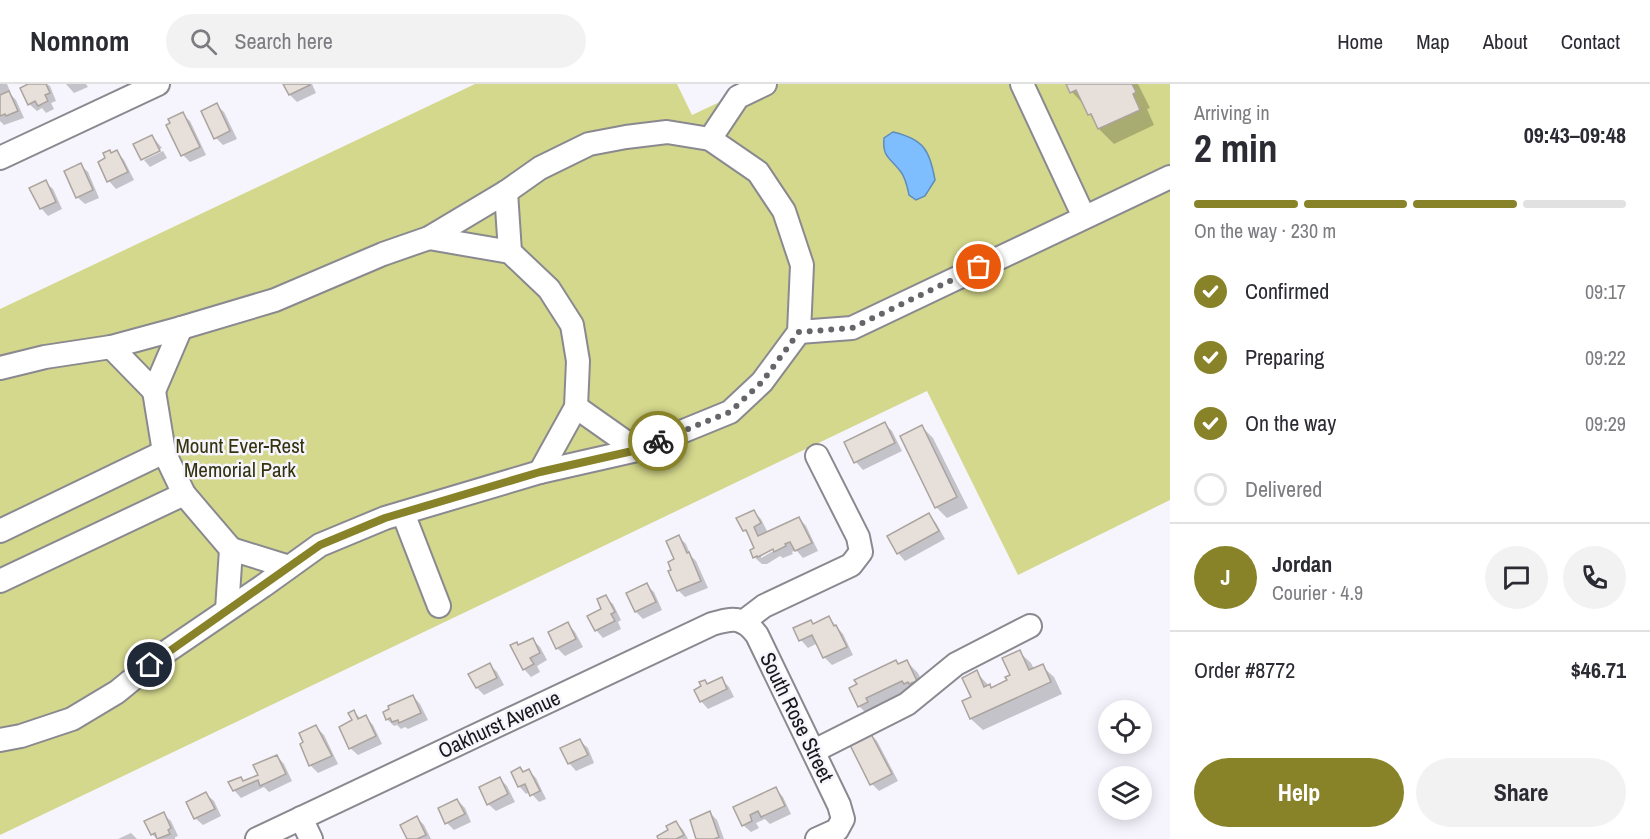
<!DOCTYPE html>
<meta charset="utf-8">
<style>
body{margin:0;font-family:"Archivo Narrow",sans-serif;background:#f2f2f3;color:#2b2b33;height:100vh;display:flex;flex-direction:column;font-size:22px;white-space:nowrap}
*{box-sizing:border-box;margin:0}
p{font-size:20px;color:#7c7c81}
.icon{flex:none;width:33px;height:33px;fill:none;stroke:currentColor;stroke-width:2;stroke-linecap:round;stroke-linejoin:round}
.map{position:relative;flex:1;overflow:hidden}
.panel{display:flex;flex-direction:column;background:#fff;width:480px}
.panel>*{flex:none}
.buttons{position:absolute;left:1098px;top:616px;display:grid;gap:12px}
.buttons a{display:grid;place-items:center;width:54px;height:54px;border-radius:50%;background:#fff;box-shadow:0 3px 15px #0003;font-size:30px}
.pin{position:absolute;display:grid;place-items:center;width:51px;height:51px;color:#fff;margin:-26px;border:3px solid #fff;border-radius:50%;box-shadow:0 2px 6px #0007}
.courier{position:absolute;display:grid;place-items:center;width:60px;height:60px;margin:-30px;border:4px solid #888229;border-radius:50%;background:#fff;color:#222;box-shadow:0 2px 8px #0007}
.summary em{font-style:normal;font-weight:800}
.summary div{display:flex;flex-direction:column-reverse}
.summary{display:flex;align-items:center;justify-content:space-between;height:102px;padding:0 24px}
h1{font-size:39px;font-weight:800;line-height:45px}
.bar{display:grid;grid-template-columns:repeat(4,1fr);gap:9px 6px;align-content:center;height:72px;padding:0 24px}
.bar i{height:8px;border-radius:4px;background:#e1e1e2}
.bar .on{background:#888229}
.bar p{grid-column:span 4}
.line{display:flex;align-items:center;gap:15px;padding:0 24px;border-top:2px solid #e1e1e2}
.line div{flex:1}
.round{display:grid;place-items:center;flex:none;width:63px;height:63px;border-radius:32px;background:#f2f2f3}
ol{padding:0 24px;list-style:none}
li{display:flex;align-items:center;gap:18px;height:66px}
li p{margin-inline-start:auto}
li .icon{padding:6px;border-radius:50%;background:#888229;color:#fff;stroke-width:4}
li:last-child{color:#7c7c81}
li i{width:33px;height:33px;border:3px solid #e1e1e2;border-radius:50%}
.primary-button{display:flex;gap:12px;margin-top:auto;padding:12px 24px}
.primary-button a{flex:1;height:69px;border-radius:36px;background:#888229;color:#fff;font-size:24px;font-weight:800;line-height:69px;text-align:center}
.primary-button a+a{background:#f2f2f3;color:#2b2b33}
header{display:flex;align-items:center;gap:36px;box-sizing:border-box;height:84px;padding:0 30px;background:#fff;border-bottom:2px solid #e1e1e2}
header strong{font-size:28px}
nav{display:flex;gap:33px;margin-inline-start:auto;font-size:21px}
.search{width:420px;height:54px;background:#f2f2f3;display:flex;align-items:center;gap:15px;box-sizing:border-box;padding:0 21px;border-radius:33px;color:#7c7c81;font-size:22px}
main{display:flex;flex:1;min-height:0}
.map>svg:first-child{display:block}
</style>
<header>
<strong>Nomnom</strong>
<div class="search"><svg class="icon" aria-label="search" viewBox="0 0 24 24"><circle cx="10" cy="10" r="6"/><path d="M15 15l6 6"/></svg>Search here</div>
<nav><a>Home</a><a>Map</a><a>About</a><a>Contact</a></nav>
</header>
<main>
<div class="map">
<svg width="1170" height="755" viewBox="0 0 1170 755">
<rect width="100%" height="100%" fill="#f6f4fc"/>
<polygon fill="#d4d88c" points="475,0 677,0 692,31 758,0 1170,0 1170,416 1018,491 927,307 0,751 0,225"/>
<path fill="#7fbefe" stroke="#608cba" stroke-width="1.5" d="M893,48C924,55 930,67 935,96L925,112L916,116L909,111C907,102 906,95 901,88C891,74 882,74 884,54Z"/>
<g fill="#0003" fill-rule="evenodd">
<polygon points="0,0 7,0 10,7 8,8 16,16 24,34 4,41 0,37"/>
<polygon points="31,0 47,0 50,2 56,17 51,19 54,25 46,29 42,24 37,27 29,20"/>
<polygon points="66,0 86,0 88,3 74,9"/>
<polygon points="285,0 312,0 316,9 297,18 290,11"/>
<polygon points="1068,0 1138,0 1150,24 1147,25 1154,41 1114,60 1099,45 1085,22 1072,8"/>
<polygon points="216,21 224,28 237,55 223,61 216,54"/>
<polygon points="182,30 190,37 206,71 190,78 183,71"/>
<polygon points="152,52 162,64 143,73 143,76 135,60"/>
<polygon points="163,67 167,74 150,83 144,76"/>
<polygon points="117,68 124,76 134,96 116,105 109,97 100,78"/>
<polygon points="80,81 88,88 99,114 85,120 77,113"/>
<polygon points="45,98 53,105 62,125 48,132 41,124"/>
<polygon points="885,340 892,347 902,367 863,386 856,378 846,359"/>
<polygon points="922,343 933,354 968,424 947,434 936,423"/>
<path d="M754,428L761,435L768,449L799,434L806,442L818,467L803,474L796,466L792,468L793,470L783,474L780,472L767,480H762L754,473L756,465L751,453L744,446ZM779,460L780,463L761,474V470Z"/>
<polygon points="929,431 936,439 945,455 905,477 898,469"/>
<polygon points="679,453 686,460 691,472 696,477 708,504 685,513 678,506 676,476"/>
<polygon points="646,501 654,508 662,526 643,535 636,528 628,510"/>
<polygon points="605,513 613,520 621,536 618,538 621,545 603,554 596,546 604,526"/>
<polygon points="829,534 843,550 853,571 832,581 824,573 818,559 808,564 801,556 795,545 814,541"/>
<polygon points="568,540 575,548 583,563 565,572 557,564"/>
<polygon points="532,555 540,563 547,576 537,582 540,588 531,593 524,585 519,562"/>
<polygon points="1019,568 1031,579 1034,585 1042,582 1054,593 1062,610 983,646 971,635 964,618 973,614 976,588 992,605 1009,597"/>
<polygon points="896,578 899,581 907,578 918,589 927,608 871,634 859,622 851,605"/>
<polygon points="490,581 497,588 504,601 484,611 477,604 470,590"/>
<polygon points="721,595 729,603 734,613 708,625 701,617 708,601"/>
<polygon points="413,612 420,620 428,636 408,645 405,643 401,645 397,641 394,642 387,635"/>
<polygon points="354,628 361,635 365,633 373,641 382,660 358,671 350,664"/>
<polygon points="316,643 324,651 338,680 318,689 310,681"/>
<polygon points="870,650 877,657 898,697 879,707 872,700"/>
<polygon points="580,657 588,664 594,679 576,687 569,679"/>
<polygon points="277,672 284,680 292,697 269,708 264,703 241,714 234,706 244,698 260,692"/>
<polygon points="529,687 536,694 546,715 539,718 530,708 526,710 519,702 524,689"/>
<polygon points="500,695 507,702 515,718 496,727 488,720"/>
<polygon points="776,705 783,713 791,730 770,740 765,735 756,739 759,744 751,748 743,741 735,724"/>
<polygon points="206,710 214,717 221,732 203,741 195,734"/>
<polygon points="457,716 465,724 471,738 454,746 447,739"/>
<polygon points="709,728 717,736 724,755 698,755 694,746"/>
<polygon points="163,730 171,737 178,752 175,753 175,755 157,755 152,750"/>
<polygon points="417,734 424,741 431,755 408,755 402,742"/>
<polygon points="676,738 683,746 688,755 660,755 659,753 670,747"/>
<polygon points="131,749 137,755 118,755"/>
</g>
<g fill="#e7e0da" stroke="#aaa39e" stroke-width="1.5">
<polygon points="28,0 46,0 50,9 45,11 48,17 38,22 35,17 28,21 20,4"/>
<polygon points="283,0 309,0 310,1 289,11"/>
<polygon points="1066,0 1132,0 1136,8 1133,10 1140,26 1098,45 1091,30 1088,31 1076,6 1070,9"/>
<polygon points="9,7 18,27 6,32 5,30 0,32 0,11"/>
<polygon points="217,19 230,47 214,55 201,27"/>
<polygon points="183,28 200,63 181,72 166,41 170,39 168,35"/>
<polygon points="152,51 160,67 141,76 133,60"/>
<polygon points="110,66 111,69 117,66 128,88 107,98 98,78 105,74 103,69"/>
<polygon points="81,79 93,106 76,114 64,87"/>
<polygon points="46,96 56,118 40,125 29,104"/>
<polygon points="885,338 895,359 854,379 844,358"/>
<polygon points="922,341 957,413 935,424 900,352"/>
<polygon points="754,426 761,439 754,443 758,452 799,433 812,459 795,467 790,458 785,460 786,462 774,468 773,465 758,473 757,472 753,474 750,466 754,464 746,446 743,447 736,434"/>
<polygon points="929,429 939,447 897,470 887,452"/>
<polygon points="679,451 687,469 689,468 701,497 677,507 668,487 671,486 668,478 674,475 666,457"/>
<polygon points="647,499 656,518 635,528 626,509"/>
<polygon points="606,511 615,528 611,530 615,537 595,547 587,532 601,525 597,515"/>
<polygon points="829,532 834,542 836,541 847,563 823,574 812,551 799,557 793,544 811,536 813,540"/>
<polygon points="568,538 576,555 556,565 548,548"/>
<polygon points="533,554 540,569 530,574 534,580 523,586 510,561 517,558 518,561"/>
<polygon points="1020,566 1029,586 1043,580 1051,598 970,635 962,617 971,613 962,594 977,586 984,603 990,600 991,604 1007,596 1005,593 1010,591 1002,574"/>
<polygon points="896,576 898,580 907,576 917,597 909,600 908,598 904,600 902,597 866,614 868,618 858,623 849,604 857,600 854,596"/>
<polygon points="490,579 497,594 476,604 468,590"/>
<polygon points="722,593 727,605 700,618 694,606 701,602 699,598 705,596 707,600"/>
<polygon points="413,611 421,629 399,639 398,636 392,638 390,634 386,636 383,628 389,625 388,622"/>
<polygon points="354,626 358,635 366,631 376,652 349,665 339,643 352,636 348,629"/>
<polygon points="316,641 332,672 309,682 300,660 303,658 299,649"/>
<polygon points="870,648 892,690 870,701 849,659"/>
<polygon points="580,655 588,671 568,680 560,664"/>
<polygon points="277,671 286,690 260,702 258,696 233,707 228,698 241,693 243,697 258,691 253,681"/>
<polygon points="520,683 523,688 529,685 540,707 530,712 525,700 518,703 511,688"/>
<polygon points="500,693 508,710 487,721 479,703"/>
<polygon points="776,703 785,722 761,733 758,727 750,731 752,737 742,742 733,723"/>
<polygon points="206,708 215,725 194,735 186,718"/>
<polygon points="457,715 465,730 445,740 438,724"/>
<polygon points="710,727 719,753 714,755 696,755 690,736"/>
<polygon points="164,728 171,744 168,746 170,750 157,755 155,749 151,751 144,737"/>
<polygon points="417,732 426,751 417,755 407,755 400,741"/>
<polygon points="676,737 684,751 676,755 658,755 657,752 668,746 666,742"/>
</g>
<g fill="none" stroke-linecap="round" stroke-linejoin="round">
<g stroke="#8a8990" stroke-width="26">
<g id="minor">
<polyline points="1022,0 1084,133"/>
<polyline points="710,55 738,13 765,0"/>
<polyline points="0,74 158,0"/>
<polyline points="506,108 510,168"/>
<polyline points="429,154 510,168 549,205 572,241 578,277 576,323 540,388"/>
<polyline points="799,248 852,244 1170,93"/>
<polyline points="111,263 154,307 181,244"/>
<polyline points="0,284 45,273 111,263 181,244 275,216 383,170 429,154 506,108 540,84 589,60 626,53 667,48 710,55 758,88 784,127 802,181 799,248 762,298 730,328 637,366 540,388 385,434 320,461 263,502 166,568 117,608 72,635 21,652 0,656"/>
<polyline points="154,307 164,368 184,410 231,465"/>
<polyline points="576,323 637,366"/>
<polyline points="403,429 439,522"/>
<polyline points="0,447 164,368"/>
<polyline points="0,497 184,410"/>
<polyline points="227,526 231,465 289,483"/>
<polyline points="743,538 764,522 851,481 861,468 858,453 817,372"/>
<polyline points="814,667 907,620 956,580 1030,542"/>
<polyline points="301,734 311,755"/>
<path d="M257,755L712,540C733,534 743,532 757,551L839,721L843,735L837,746L817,755"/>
</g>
</g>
<use href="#minor" stroke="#fff" stroke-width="22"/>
</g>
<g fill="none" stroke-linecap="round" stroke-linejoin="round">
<polyline stroke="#66656a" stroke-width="6" stroke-dasharray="0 10.8" points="658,357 730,328 762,298 799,248 852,244 979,183"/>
<polyline stroke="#888229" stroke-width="8" points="150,581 320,461 385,434 540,388 637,366 658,357"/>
</g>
<g text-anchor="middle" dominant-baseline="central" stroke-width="5" stroke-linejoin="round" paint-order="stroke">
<g font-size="21" fill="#33340e" stroke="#f6f4fc">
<text x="240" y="361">Mount Ever-Rest<tspan x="240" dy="24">Memorial Park</tspan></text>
</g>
<g font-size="21" fill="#19181b" stroke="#f6f4fc">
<text transform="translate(797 633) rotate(64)">South Rose Street</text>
<text transform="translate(499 640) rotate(-25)">Oakhurst Avenue</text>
</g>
</g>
</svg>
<div class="buttons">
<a><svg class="icon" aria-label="locate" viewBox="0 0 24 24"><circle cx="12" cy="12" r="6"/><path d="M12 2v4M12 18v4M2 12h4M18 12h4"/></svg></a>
<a><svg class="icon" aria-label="layers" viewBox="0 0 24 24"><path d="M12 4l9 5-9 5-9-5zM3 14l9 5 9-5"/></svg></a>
</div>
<div class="pin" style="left:979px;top:183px;background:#ea580c"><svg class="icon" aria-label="bag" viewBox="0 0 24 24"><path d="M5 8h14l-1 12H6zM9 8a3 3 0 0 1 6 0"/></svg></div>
<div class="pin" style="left:150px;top:581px;background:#1f2937"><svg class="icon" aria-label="home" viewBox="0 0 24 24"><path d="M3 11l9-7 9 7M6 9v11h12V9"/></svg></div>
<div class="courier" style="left:658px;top:357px"><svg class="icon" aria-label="bike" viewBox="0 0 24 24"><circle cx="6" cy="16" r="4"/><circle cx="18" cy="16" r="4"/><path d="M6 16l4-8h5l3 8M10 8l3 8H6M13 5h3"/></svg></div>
</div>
<section class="panel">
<div class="summary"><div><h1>2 min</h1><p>Arriving in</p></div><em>09:43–09:48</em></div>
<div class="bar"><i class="on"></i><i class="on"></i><i class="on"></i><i></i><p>On the way · 230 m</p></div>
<ol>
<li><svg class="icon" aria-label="check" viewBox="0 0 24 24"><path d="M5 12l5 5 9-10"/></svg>Confirmed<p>09:17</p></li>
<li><svg class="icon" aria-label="check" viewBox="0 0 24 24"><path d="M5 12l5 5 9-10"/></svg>Preparing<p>09:22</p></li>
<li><svg class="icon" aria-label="check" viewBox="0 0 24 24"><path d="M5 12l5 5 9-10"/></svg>On the way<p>09:29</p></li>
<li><i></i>Delivered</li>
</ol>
<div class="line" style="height:108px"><b class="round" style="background:#888229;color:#fff">J</b><div><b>Jordan</b><p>Courier · 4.9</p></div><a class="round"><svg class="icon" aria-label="chat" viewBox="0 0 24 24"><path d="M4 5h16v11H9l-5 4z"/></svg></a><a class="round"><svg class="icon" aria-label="phone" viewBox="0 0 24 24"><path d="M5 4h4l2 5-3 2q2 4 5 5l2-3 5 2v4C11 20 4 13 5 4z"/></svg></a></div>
<div class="line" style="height:78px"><div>Order #8772</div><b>$46.71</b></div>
<div class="primary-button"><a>Help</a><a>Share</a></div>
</section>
</main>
